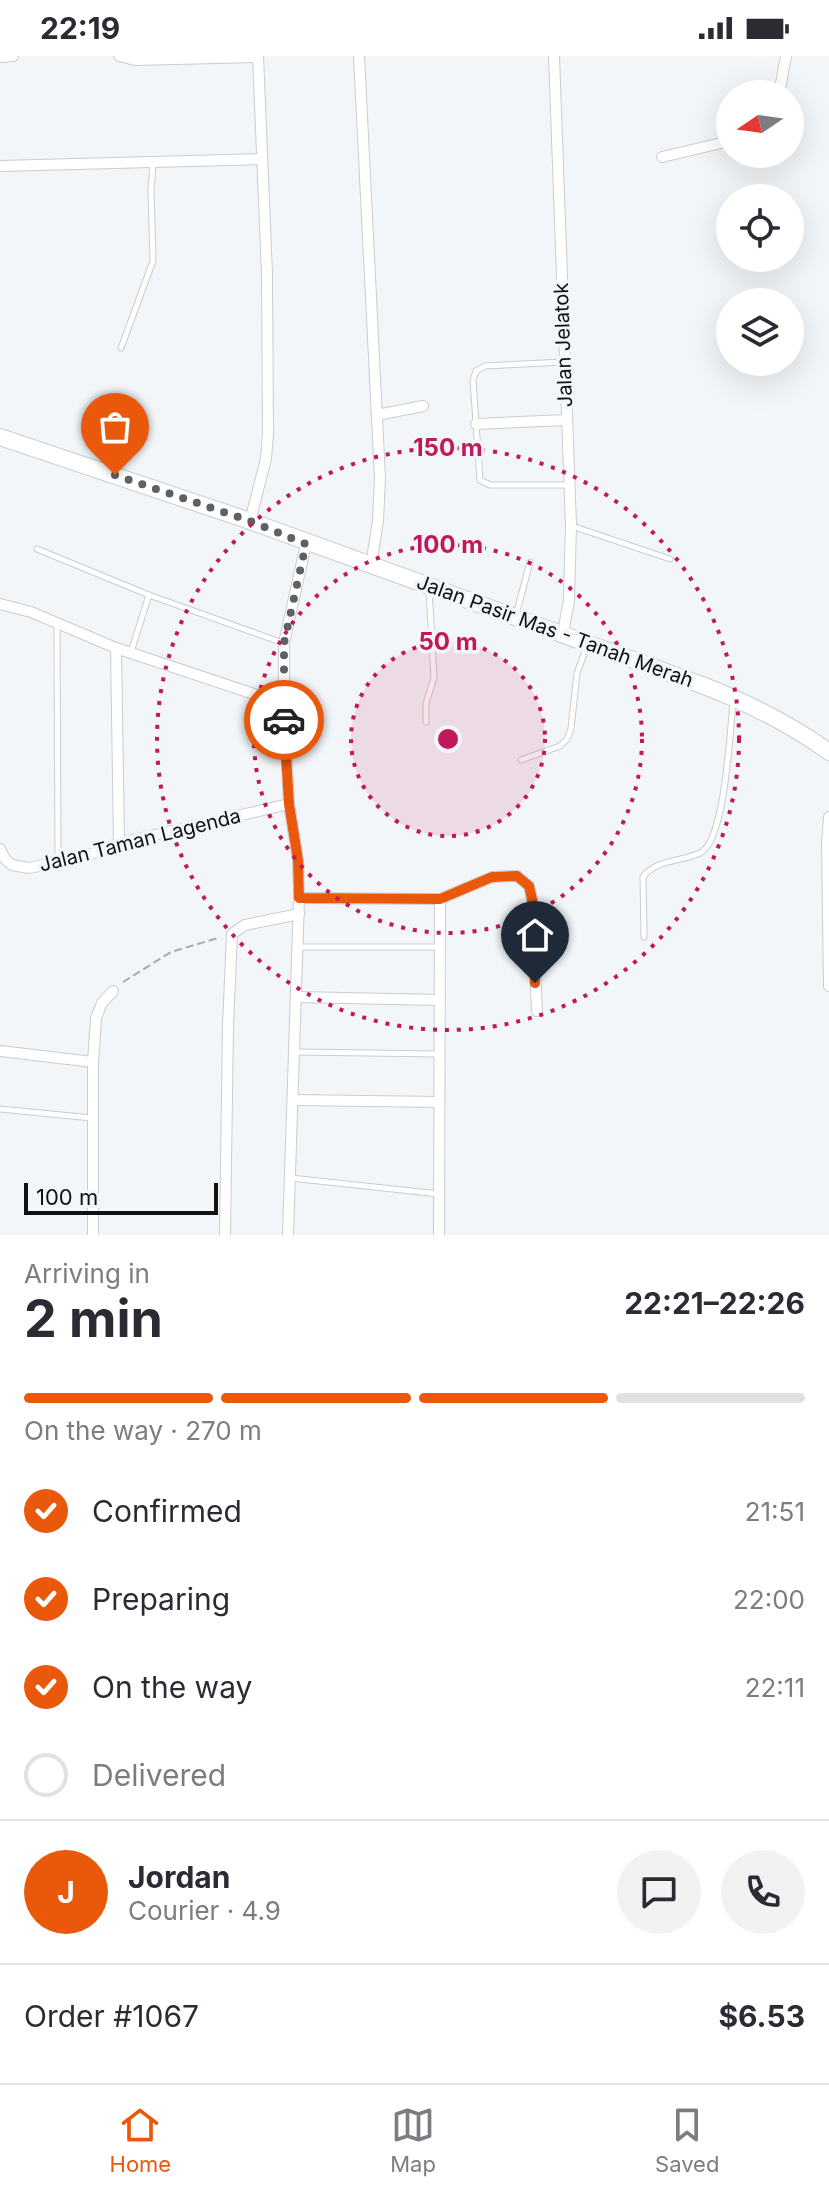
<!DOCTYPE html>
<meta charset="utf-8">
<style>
body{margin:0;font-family:Inter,sans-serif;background:#f2f2f3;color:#2b2b33;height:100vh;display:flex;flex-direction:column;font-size:30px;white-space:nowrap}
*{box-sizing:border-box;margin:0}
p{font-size:26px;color:#7c7c81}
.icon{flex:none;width:44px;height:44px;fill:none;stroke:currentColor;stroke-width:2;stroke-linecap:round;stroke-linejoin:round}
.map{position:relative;height:1179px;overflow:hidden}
.sheet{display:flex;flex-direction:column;background:#fff;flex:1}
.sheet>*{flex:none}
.needle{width:52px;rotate:257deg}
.tools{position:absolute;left:716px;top:24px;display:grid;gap:16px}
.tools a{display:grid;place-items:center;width:88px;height:88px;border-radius:50%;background:#fff;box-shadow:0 8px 32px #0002;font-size:40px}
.scale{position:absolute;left:24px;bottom:20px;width:194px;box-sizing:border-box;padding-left:8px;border:4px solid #0f1112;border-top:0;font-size:22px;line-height:28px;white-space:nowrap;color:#0f1112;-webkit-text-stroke:6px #f2f6f9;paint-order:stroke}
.pin{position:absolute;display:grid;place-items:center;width:68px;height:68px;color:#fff;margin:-82px -34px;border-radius:50% 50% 50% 0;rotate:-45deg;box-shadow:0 0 8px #0007}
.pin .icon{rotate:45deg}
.courier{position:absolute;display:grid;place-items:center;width:80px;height:80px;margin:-40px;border:6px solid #ea580c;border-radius:50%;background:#fff;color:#222;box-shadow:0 2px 10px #0007}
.summary em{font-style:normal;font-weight:700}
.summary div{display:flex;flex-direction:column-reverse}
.summary{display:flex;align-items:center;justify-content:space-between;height:136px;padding:0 24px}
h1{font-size:52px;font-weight:700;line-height:60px}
.bar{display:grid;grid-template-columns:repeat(4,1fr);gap:12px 8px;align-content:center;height:96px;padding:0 24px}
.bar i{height:10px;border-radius:6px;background:#e1e1e2}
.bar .current{background:#ea580c}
.bar p{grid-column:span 4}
.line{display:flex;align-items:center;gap:20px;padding:0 24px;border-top:2px solid #e1e1e2}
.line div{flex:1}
.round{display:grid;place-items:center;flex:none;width:84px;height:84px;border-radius:42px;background:#f2f2f3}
ol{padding:0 24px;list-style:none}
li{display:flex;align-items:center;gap:24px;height:88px}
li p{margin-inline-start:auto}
li .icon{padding:8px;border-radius:50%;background:#ea580c;color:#fff;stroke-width:4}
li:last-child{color:#7c7c81}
li i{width:44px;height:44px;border:4px solid #e1e1e2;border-radius:50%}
.status{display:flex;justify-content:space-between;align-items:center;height:56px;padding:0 40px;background:#fff;direction:ltr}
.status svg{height:22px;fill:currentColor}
.tab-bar{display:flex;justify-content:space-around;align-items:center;height:112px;border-top:2px solid #e1e1e2;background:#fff;font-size:22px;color:#7c7c81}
.tab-bar a{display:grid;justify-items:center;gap:4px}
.tab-bar .current{color:#ea580c}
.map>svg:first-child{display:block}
</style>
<div class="status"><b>22:19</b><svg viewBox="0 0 49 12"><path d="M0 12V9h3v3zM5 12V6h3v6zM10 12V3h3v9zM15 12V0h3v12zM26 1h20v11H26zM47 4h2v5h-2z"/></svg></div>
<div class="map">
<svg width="829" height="1179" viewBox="0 0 829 1179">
<rect width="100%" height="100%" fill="#f2f6f9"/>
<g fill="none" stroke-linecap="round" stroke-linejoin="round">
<g stroke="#c9cdd0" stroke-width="7">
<g id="service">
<polyline points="121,292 153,205 151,135 153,107"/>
<polyline points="564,306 485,310 476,315 473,324 480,424 490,429 568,429"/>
<polyline points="572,470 670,503"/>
<polyline points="37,493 149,539 283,587"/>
<polyline points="516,559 530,506"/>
<polyline points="57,567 58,805"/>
<polyline points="131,596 149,539"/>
<polyline points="426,666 426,647 434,622 429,533"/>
<polyline points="521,704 560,690 567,683 571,673 577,617 587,590"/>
<path d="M644,881L643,821C656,803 681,806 700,797C725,786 730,675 733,646"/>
<polyline points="299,891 440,891"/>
<polyline points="296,996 439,998"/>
<polyline points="0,1053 92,1062"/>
<polyline points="291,1122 439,1138"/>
</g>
</g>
<g stroke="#c9cdd0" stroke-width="12">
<g id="minor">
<polyline points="119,0 135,4 258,1"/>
<polyline points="359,0 380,422 378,465 371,509"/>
<polyline points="554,0 571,469 569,544 563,577"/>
<polyline points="0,1 13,0"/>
<polyline points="779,38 786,0"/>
<polyline points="662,101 730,85"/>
<polyline points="0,110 262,103"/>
<polyline points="377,359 423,350"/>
<polyline points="476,368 566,364"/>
<polyline points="250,465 266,403 268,377 267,218 258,0"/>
<polyline points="0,548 31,556 116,592 284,648"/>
<polyline points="116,592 119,787"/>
<polyline points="829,761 827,787 829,930"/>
<polyline points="0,793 5,803 12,809 29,812 86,800 119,787 289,748"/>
<polyline points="299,842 440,843 492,821 517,820 529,830 532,843 537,955"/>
<polyline points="296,941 440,944"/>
<polyline points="0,995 93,1006"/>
<polyline points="293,1044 439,1046"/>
<polyline points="93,1179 93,1006 96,962 102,947 113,935"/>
<polyline points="225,1179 228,969 232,878 245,869 299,858"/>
<polyline points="288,1179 299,842 298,804 289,748 284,648 284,587 306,488"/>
<polyline points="439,1179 440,843"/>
</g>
</g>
<g stroke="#c9cdd0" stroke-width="18">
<path id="primary" d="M0,381L250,465L702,629C748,647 789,667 829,696"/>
</g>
<polyline stroke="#a8abad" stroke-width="2" stroke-dasharray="8 4" stroke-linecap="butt" points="123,926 171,896 218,882"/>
<use href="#service" stroke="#fff" stroke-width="5"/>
<use href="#minor" stroke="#fff" stroke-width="10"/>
<use href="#primary" stroke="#fff" stroke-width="16"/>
</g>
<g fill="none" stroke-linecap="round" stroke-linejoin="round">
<polyline stroke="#5e6163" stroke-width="8" stroke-dasharray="0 14.4" points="115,419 250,465 306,488 284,587 284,664"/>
<polyline stroke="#ea580c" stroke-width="10" points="284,664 289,748 298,804 299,842 440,843 492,821 517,820 529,830 532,843 535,927"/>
</g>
<circle cx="448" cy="683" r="97" fill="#c2185b" fill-opacity=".12"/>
<g fill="none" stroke="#c2185b" stroke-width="4" stroke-dasharray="4 8">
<circle cx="448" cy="683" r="97"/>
<circle cx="448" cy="683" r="194"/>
<circle cx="448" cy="683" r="291"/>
</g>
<g text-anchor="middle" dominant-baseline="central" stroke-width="7" stroke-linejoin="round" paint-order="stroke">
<g font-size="20" fill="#0f1112" stroke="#f2f6f9">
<text transform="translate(563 289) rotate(-92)">Jalan Jelatok</text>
<text transform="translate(555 575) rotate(20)">Jalan Pasir Mas - Tanah Merah</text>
<text transform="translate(140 784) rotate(-14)">Jalan Taman Lagenda</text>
</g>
</g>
<circle cx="448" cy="683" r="12" fill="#c2185b" stroke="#f2f6f9" stroke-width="4"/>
<g font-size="24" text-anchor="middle" font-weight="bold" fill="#c2185b" stroke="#f2f6f9" stroke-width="7" stroke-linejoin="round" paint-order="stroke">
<text x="448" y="400">150 m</text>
<text x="448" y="497">100 m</text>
<text x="448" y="594">50 m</text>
</g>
</svg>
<div class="tools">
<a><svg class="needle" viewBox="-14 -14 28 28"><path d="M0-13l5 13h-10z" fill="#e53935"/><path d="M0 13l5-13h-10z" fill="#7c7c81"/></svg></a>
<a><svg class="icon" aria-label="locate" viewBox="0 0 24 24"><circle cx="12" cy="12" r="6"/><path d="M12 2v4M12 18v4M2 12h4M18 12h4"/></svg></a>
<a><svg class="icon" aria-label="layers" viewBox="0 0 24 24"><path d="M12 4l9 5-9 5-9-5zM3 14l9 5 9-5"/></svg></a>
</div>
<div class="scale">100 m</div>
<div class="pin" style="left:115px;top:419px;background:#ea580c"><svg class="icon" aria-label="bag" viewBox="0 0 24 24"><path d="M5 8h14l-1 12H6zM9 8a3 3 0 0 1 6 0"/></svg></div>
<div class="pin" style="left:535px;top:927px;background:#1f2937"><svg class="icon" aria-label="home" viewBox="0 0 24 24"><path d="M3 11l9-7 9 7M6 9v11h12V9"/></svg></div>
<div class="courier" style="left:284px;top:664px"><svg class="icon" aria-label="car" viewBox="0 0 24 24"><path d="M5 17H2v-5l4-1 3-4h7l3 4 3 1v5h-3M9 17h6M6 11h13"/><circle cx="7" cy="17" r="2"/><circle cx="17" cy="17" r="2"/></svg></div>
</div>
<section class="sheet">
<div class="summary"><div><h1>2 min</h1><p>Arriving in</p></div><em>22:21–22:26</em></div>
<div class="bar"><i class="current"></i><i class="current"></i><i class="current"></i><i></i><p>On the way · 270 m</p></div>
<ol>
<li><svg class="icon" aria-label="check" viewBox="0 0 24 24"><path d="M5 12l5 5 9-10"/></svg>Confirmed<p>21:51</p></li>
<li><svg class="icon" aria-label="check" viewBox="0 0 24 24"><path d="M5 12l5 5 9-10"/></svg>Preparing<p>22:00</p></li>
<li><svg class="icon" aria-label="check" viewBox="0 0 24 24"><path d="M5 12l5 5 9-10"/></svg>On the way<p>22:11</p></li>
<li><i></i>Delivered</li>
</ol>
<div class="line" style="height:144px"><b class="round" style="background:#ea580c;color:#fff">J</b><div><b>Jordan</b><p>Courier · 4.9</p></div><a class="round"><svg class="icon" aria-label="chat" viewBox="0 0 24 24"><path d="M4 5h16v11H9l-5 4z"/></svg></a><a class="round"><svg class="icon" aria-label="phone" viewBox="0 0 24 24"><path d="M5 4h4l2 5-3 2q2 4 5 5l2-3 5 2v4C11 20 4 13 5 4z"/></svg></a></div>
<div class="line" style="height:104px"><div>Order #1067</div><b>$6.53</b></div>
</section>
<nav class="tab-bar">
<a class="current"><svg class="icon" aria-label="home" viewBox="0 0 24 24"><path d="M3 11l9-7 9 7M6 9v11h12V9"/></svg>Home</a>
<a><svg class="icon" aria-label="map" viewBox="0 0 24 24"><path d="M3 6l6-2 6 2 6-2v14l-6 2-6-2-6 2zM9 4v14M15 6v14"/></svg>Map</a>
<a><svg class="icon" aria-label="saved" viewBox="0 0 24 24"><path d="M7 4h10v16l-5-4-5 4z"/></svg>Saved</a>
</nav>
